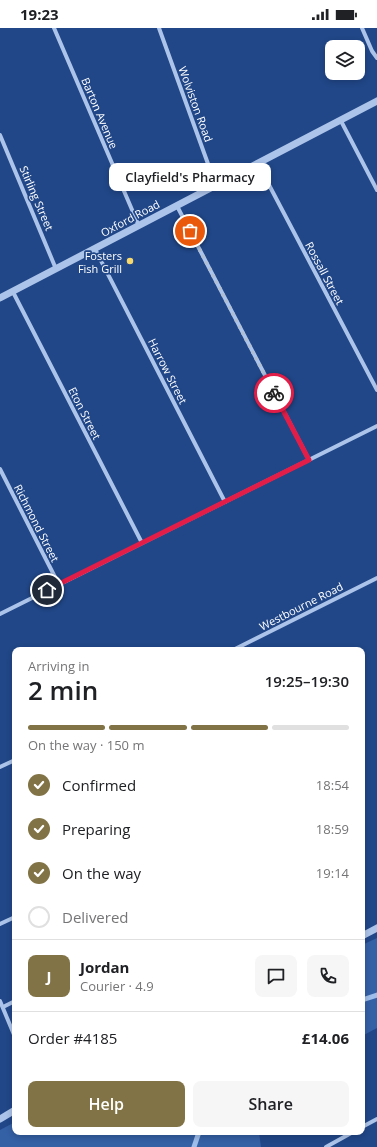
<!DOCTYPE html>
<meta charset="utf-8">
<style>
body{margin:0;font-family:"Open Sans",sans-serif;background:#f6f6f6;color:#202124;height:100vh;display:flex;flex-direction:column;font-size:15px;white-space:nowrap}
*{box-sizing:border-box;margin:0}
p{font-size:13px;color:#757577}
.icon{flex:none;width:22px;height:22px;fill:none;stroke:currentColor;stroke-width:2;stroke-linecap:round;stroke-linejoin:round}
.map{position:relative;flex:1;overflow:hidden}
.sheet{position:absolute;left:12px;top:619px;width:353px;height:488px;display:flex;flex-direction:column;background:#fff;border-radius:8px;box-shadow:0 2px 6px #0003}
.sheet>*{flex:none}
.controls{position:absolute;left:325px;top:12px;display:grid;gap:8px}
.controls a{display:grid;place-items:center;width:40px;height:40px;border-radius:8px;background:#fff;box-shadow:0 2px 6px #0003;font-size:20px}
.pin{position:absolute;display:grid;place-items:center;width:34px;height:34px;color:#fff;margin:-17px;border:2px solid #fff;border-radius:50%;box-shadow:0 1px 4px #0007}
.courier{position:absolute;display:grid;place-items:center;width:40px;height:40px;margin:-20px;border:3px solid #e11d48;border-radius:50%;background:#fff;color:#222;box-shadow:0 1px 5px #0007}
.bubble{position:absolute;height:28px;border-radius:8px;background:#fff;box-shadow:0 2px 6px #0003;font-size:13px;font-weight:600;line-height:28px;text-align:center}
.headline em{font-style:normal;font-weight:600}
.headline div{display:flex;flex-direction:column-reverse}
.headline{display:flex;align-items:center;justify-content:space-between;height:68px;padding:0 16px}
h1{font-size:26px;font-weight:600;line-height:30px}
.bar{display:grid;grid-template-columns:repeat(4,1fr);gap:6px 4px;align-content:center;height:48px;padding:0 16px}
.bar i{height:5px;border-radius:3px;background:#e0e0e0}
.bar .current{background:#817345}
.bar p{grid-column:span 4}
.line{display:flex;align-items:center;gap:10px;padding:0 16px;border-top:1px solid #e0e0e0}
.line div{flex:1}
.round{display:grid;place-items:center;flex:none;width:42px;height:42px;border-radius:8px;background:#f6f6f6}
ol{padding:0 16px;list-style:none}
li{display:flex;align-items:center;gap:12px;height:44px}
li p{margin-inline-start:auto}
li .icon{padding:4px;border-radius:50%;background:#817345;color:#fff;stroke-width:4}
li:last-child{color:#757577}
li i{width:22px;height:22px;border:2px solid #e0e0e0;border-radius:50%}
.action{display:flex;gap:8px;margin-top:auto;padding:8px 16px}
.action a{flex:1;height:46px;border-radius:8px;background:#817345;color:#fff;font-size:16px;font-weight:600;line-height:46px;text-align:center}
.action a+a{background:#f6f6f6;color:#202124}
.status{display:flex;justify-content:space-between;align-items:center;height:28px;padding:0 20px;background:#fff;direction:ltr}
.status svg{height:11px;fill:currentColor}
.map>svg:first-child{display:block}
</style>
<div class="status"><b>19:23</b><svg viewBox="0 0 49 12"><path d="M0 12V9h3v3zM5 12V6h3v6zM10 12V3h3v9zM15 12V0h3v12zM26 1h20v11H26zM47 4h2v5h-2z"/></svg></div>
<div class="map">
<svg width="377" height="1119" viewBox="0 0 377 1119">
<rect width="100%" height="100%" fill="#214788"/>
<g fill="#3460a5">
<polygon points="377,910 377,1000 362,1008 362,917"/>
<polygon points="15,1094 15,1104 259,1104 261,1119 0,1119 0,1102"/>
</g>
<g fill="none" stroke-linecap="round" stroke-linejoin="round">
<g stroke="#9fbeeb" stroke-width="5">
<polyline points="362,972 377,967"/>
<polyline points="194,1119 199,1104"/>
</g>
<g stroke="#acc4ea" stroke-width="4">
<polyline points="54,0 139,198"/>
<polyline points="159,0 216,158"/>
<polyline points="362,0 372,23 377,30"/>
<polyline points="341,93 377,162"/>
<polyline points="0,107 56,241"/>
<polyline points="258,136 377,362"/>
<polyline points="177,178 309,432"/>
<polyline points="95,221 225,474"/>
<polyline points="13,264 142,515"/>
<polyline points="0,441 59,557"/>
<polyline points="0,586 377,398"/>
<polyline points="233,622 377,550"/>
<polyline points="0,739 15,732"/>
<polyline points="0,896 15,889"/>
<polyline points="0,973 15,1009"/>
<polyline points="3,979 15,973"/>
<polyline points="362,1099 377,1091"/>
<polyline points="326,1119 353,1104"/>
</g>
<g stroke="#acc4ea" stroke-width="7">
<polyline points="0,270 377,73"/>
<polyline points="362,908 377,900"/>
<polyline points="0,1091 15,1082"/>
</g>
</g>
<g fill="none" stroke-linecap="round" stroke-linejoin="round">
<polyline stroke="#b1bfd5" stroke-width="4" stroke-dasharray="0 7.2" points="190,203 274,365"/>
<polyline stroke="#e11d48" stroke-width="5" points="47,562 309,432 274,365"/>
</g>
<circle fill="#f7d86d" stroke="#214788" stroke-width="1.5" cx="130" cy="233" r="4"/>
<g text-anchor="middle" dominant-baseline="central" stroke-width="3.5" stroke-linejoin="round" paint-order="stroke">
<g font-size="11" fill="#fff" stroke="#214788">
<text transform="translate(196 76) rotate(70)">Wolviston Road</text>
<text transform="translate(100 85) rotate(67)">Barton Avenue</text>
<text transform="translate(37 170) rotate(67)">Stirling Street</text>
<text transform="translate(130 190) rotate(-28)">Oxford Road</text>
<text transform="translate(325 245) rotate(62)">Rossall Street</text>
<text transform="translate(168 343) rotate(63)">Harrow Street</text>
<text transform="translate(85 385) rotate(63)">Eton Street</text>
<text transform="translate(37 495) rotate(63)">Richmond Street</text>
<text transform="translate(301 578) rotate(-27)">Westbourne Road</text>
</g>
<g font-size="11" fill="#fff" stroke="#214788" text-anchor="end">
<text x="122" y="227">Fosters<tspan x="122" dy="13">Fish Grill</tspan></text>
</g>
</g>
</svg>
<div class="controls">
<a><svg class="icon" aria-label="layers" viewBox="0 0 24 24"><path d="M12 4l9 5-9 5-9-5zM3 14l9 5 9-5"/></svg></a>
</div>
<div class="pin" style="left:190px;top:203px;background:#ea580c"><svg class="icon" aria-label="bag" viewBox="0 0 24 24"><path d="M5 8h14l-1 12H6zM9 8a3 3 0 0 1 6 0"/></svg></div>
<div class="pin" style="left:47px;top:562px;background:#1f2937"><svg class="icon" aria-label="home" viewBox="0 0 24 24"><path d="M3 11l9-7 9 7M6 9v11h12V9"/></svg></div>
<div class="courier" style="left:274px;top:365px"><svg class="icon" aria-label="bike" viewBox="0 0 24 24"><circle cx="6" cy="16" r="4"/><circle cx="18" cy="16" r="4"/><path d="M6 16l4-8h5l3 8M10 8l3 8H6M13 5h3"/></svg></div>
<div class="bubble" style="left:109px;top:135px;width:162px">Clayfield's Pharmacy</div>
<section class="sheet">
<div class="headline"><div><h1>2 min</h1><p>Arriving in</p></div><em>19:25–19:30</em></div>
<div class="bar"><i class="current"></i><i class="current"></i><i class="current"></i><i></i><p>On the way · 150 m</p></div>
<ol>
<li><svg class="icon" aria-label="check" viewBox="0 0 24 24"><path d="M5 12l5 5 9-10"/></svg>Confirmed<p>18:54</p></li>
<li><svg class="icon" aria-label="check" viewBox="0 0 24 24"><path d="M5 12l5 5 9-10"/></svg>Preparing<p>18:59</p></li>
<li><svg class="icon" aria-label="check" viewBox="0 0 24 24"><path d="M5 12l5 5 9-10"/></svg>On the way<p>19:14</p></li>
<li><i></i>Delivered</li>
</ol>
<div class="line" style="height:72px"><b class="round" style="background:#817345;color:#fff">J</b><div><b>Jordan</b><p>Courier · 4.9</p></div><a class="round"><svg class="icon" aria-label="chat" viewBox="0 0 24 24"><path d="M4 5h16v11H9l-5 4z"/></svg></a><a class="round"><svg class="icon" aria-label="phone" viewBox="0 0 24 24"><path d="M5 4h4l2 5-3 2q2 4 5 5l2-3 5 2v4C11 20 4 13 5 4z"/></svg></a></div>
<div class="line" style="height:52px"><div>Order #4185</div><b>£14.06</b></div>
<div class="action"><a>Help</a><a>Share</a></div>
</section>
</div>
